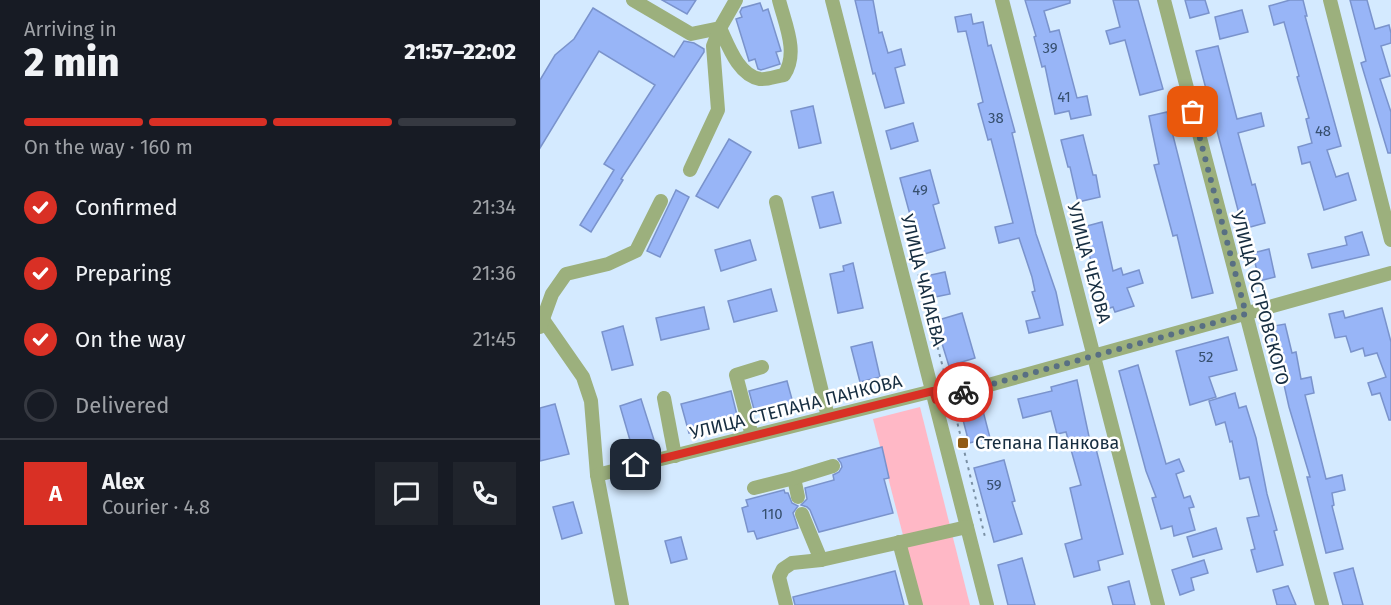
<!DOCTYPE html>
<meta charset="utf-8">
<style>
body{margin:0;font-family:"Fira Sans",sans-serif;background:#20242c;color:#f1f3f6;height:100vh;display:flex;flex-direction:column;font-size:22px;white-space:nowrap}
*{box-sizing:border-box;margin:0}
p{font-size:20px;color:#9ea1a6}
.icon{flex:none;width:33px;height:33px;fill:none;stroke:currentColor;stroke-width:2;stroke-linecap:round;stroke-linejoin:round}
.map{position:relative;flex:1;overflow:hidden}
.details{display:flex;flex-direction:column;background:#171b24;width:540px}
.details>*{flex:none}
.pin{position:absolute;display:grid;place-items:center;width:51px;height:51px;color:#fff;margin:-26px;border-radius:12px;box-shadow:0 3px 9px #0006}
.courier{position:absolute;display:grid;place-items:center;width:60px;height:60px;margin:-30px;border:4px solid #d93025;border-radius:50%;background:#fff;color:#222;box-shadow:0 2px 8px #0007}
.headline em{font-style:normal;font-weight:800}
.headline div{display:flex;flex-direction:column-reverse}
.headline{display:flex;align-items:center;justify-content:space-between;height:102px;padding:0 24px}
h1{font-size:39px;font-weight:800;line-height:45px}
.bar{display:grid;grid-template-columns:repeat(4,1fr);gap:9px 6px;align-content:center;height:72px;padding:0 24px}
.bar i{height:8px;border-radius:4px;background:#363941}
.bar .selected{background:#d93025}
.bar p{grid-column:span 4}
.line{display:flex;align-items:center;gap:15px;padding:0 24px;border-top:2px solid #363941}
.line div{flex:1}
.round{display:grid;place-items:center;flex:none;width:63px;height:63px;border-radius:0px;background:#20242c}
ol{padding:0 24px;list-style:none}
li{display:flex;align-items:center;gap:18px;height:66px}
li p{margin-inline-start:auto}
li .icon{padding:6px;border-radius:50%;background:#d93025;color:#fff;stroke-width:4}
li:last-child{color:#9ea1a6}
li i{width:33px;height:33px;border:3px solid #363941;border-radius:50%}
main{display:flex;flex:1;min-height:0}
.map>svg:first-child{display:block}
</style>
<main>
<section class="details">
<div class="headline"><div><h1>2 min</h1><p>Arriving in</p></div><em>21:57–22:02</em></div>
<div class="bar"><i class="selected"></i><i class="selected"></i><i class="selected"></i><i></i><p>On the way · 160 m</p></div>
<ol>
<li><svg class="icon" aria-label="check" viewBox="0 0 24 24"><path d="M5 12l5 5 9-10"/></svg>Confirmed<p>21:34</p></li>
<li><svg class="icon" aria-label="check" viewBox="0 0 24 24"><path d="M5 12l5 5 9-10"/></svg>Preparing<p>21:36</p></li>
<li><svg class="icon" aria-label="check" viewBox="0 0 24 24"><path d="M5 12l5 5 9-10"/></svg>On the way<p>21:45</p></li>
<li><i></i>Delivered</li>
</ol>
<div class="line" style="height:108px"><b class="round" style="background:#d93025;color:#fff">A</b><div><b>Alex</b><p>Courier · 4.8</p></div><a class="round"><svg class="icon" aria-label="chat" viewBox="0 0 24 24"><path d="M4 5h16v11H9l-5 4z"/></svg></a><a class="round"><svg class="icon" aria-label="phone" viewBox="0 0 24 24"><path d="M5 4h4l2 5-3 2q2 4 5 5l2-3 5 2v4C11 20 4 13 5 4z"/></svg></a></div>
</section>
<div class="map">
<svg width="851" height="605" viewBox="0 0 851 605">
<rect width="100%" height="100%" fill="#d4eaff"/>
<polygon fill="#ffb8c6" points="380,407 430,605 381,605 333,419"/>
<g fill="#98b5f7" stroke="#7a93cc" stroke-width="1.5">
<polygon points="122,0 156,0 147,14"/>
<polygon points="315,0 333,0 339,33 342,32 348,53 361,49 365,65 355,68 364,103 345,108 335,73 333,74"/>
<polygon points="485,0 530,0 530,3 504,11 510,32 519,30 537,98 547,96 551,115 531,119 529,111 515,114 505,66 502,67 494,37 496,36"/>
<polygon points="573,0 598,0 623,89 600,95 585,40 570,44 566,31 580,27"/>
<polygon points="645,0 665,0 669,13 650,18"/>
<polygon points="750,0 763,0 767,16 765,16 801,146 787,150 796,177 808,173 816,200 784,210 770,162 762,164 758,147 772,143 766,119 769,118 757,77 759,76 744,22 734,25 729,6"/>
<polygon points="810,0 827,0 835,29 849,25 851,33 851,43 841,46 850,76 840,79 851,112 851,153 848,153 821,63 826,61"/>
<polygon points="220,3 223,11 228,9 241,51 236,52 240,64 221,70 218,69 215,59 209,61 196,19 202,17 200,12 202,8"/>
<polygon points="53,8 134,57 144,41 154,43 164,49 164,52 81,179 83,180 51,232 40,225 74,170 64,164 115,85 59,51 0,148 0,80 15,55 34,39"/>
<polygon points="702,10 708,32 680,39 675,17"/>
<polygon points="431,14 433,24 443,22 448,46 451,45 475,132 472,133 496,234 516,292 523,325 489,333 486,321 500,318 492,292 495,291 492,277 479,238 459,243 455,227 473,223 451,139 448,140 438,104 443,102 426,31 418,32 415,17"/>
<polygon points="678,46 697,119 721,113 724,126 698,133 712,185 715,184 725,223 703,229 656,51"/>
<polygon points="273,106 281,143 259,148 251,111"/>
<polygon points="627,112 673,293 652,298 637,235 633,236 614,165 619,164 609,116"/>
<polygon points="373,123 378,141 351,149 346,131"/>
<polygon points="543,135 553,175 556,175 560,197 538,202 530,167 528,167 521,140"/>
<polygon points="189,139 211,152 178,208 156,196"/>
<polygon points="390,170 399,203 393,205 405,248 381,255 360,178"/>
<polygon points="136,190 149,197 120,257 107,251"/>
<polygon points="293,192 301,223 280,228 272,197"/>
<polygon points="562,222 573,271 581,268 583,275 599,270 603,283 587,288 594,306 575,312 573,307 567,309 552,266 543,227"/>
<polygon points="822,232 829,255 772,268 768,254 807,245 805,237"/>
<polygon points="210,240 216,260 181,271 175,250"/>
<polygon points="729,249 735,277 719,281 713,253"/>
<polygon points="313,263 323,308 298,313 290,274 304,271 303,266"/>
<polygon points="405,272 410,294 390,298 386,276"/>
<polygon points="231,289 237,311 194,322 188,301"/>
<polygon points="164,307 169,329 121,340 116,318"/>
<polygon points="842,308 851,342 851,420 849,420 840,393 832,395 828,383 846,377 837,353 825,356 823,348 811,352 806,336 795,338 789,314 803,311 805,318"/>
<polygon points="422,313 435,358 409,366 395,321"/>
<polygon points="745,324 752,353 756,352 761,379 771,377 774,393 765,395 786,479 802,475 805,490 792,493 794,505 792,506 803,549 786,553 767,477 770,477 749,407 736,349 734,350 729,327"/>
<polygon points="83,326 93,365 72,370 62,332"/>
<polygon points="688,337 697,370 669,377 676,397 650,405 636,351"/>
<polygon points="332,342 340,377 320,382 311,347"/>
<polygon points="598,365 626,464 639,459 644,471 636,474 644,498 650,496 654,507 649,508 655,530 634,536 632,526 621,529 612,498 616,497 606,471 579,371"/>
<polygon points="537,380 551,446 555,445 583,554 558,561 560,570 534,577 525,544 542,539 530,488 541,485 526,432 517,434 511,411 483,418 478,399 512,391 511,387"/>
<polygon points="247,381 253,403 215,413 209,391"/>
<polygon points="191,391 198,419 149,433 141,404"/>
<polygon points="695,393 699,408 706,406 716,438 727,494 737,530 734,531 743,565 717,572 711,550 715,549 707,518 719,516 709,477 700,479 692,441 690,442 685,422 676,425 669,401"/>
<polygon points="101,399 114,440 92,447 80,406"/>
<polygon points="15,404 29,454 0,461 0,408"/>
<polygon points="442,407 450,438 429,443 421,412"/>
<polygon points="342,447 349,478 344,479 353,513 279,532 270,510 267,507 261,505 267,499 265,488 294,480 293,475 299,472 302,467 301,463 298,459"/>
<polygon points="464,460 475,501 472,502 482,534 454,542 434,468"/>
<polygon points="244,490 245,493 248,493 252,503 258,506 253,513 258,528 217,539 214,531 208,532 202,508 208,506 206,500"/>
<polygon points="33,502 42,533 22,539 13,507"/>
<polygon points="676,528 682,549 653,557 647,537"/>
<polygon points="141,537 147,559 131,563 125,541"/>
<polygon points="482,558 495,605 468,605 458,565"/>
<polygon points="664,560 668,573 651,578 654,590 640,595 632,570"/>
<polygon points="813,568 823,605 803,605 794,573"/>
<polygon points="355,571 364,605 255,605 253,597"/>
<polygon points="589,581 595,605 573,605 568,587"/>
<polygon points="748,586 756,605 737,605 733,590"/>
</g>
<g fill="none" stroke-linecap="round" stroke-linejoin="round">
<g stroke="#7a90a4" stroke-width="2" stroke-dasharray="3 4.5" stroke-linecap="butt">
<polyline points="369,238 407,383"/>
<polyline points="414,409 445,537"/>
</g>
<g stroke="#9cb07d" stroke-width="14">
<polyline points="93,0 151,34 180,28 196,0"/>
<polyline points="292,0 447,605"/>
<polyline points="462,0 618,605"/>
<polyline points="624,0 782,605"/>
<polyline points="790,0 851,240"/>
<path d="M180,28C188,45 198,75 220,79C227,80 237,76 244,75C259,53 245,24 239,0"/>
<polyline points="150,170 178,110 173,46 180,28"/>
<polyline points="236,202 288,417"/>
<polyline points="4,321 43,377 51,401 57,475 82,605"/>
<polyline points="0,327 12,294 26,274 68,264 96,251 121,201"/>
<polyline points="124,398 135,456"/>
<polyline points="395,400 851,273"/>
<polyline points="212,436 196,375 222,367"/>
<polyline points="57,475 393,391"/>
<polyline points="254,478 258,497"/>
<polyline points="214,488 254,478 293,466"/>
<polyline points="262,514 281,560"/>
<polyline points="359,542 376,605"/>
<polyline points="246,605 239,577 243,569 252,563 281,560 427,527"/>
</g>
</g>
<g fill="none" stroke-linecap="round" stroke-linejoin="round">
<polyline stroke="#586f83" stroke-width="6" stroke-dasharray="0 10.8" points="423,392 706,314 653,112"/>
<polyline stroke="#d93025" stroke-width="8" points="96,465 393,391 396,400 423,392"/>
</g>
<rect fill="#925a13" stroke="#fff" stroke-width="2" x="417" y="437" width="12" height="12" rx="3"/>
<g text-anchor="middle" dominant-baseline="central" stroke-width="5" stroke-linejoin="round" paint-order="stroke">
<g font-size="15" fill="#364f6e">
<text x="510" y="48">39</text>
<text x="524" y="97">41</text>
<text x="456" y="118">38</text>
<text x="783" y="131">48</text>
<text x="380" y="190">49</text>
<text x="666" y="357">52</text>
<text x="454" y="485">59</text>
<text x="232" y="514">110</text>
</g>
<g font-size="18" fill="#162d40" stroke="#fff">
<text transform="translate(549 263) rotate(75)">УЛИЦА ЧЕХОВА</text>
<text transform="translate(383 280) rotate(76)">УЛИЦА ЧАПАЕВА</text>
<text transform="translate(720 298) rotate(75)">УЛИЦА ОСТРОВСКОГО</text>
<text transform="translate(256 407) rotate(-14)">УЛИЦА СТЕПАНА ПАНКОВА</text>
</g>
<g font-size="18" fill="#162d40" stroke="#fff" text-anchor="start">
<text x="435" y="443">Степана Панкова</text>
</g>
</g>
</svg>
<div class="pin" style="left:653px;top:112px;background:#ea580c"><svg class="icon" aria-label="bag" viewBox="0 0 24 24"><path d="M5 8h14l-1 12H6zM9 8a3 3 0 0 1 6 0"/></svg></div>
<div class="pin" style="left:96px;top:465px;background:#1f2937"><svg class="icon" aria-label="home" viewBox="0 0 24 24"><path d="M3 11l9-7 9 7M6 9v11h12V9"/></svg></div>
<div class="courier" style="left:423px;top:392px"><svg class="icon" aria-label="bike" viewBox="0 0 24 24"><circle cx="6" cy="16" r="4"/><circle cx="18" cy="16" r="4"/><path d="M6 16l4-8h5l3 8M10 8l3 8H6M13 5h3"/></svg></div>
</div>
</main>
